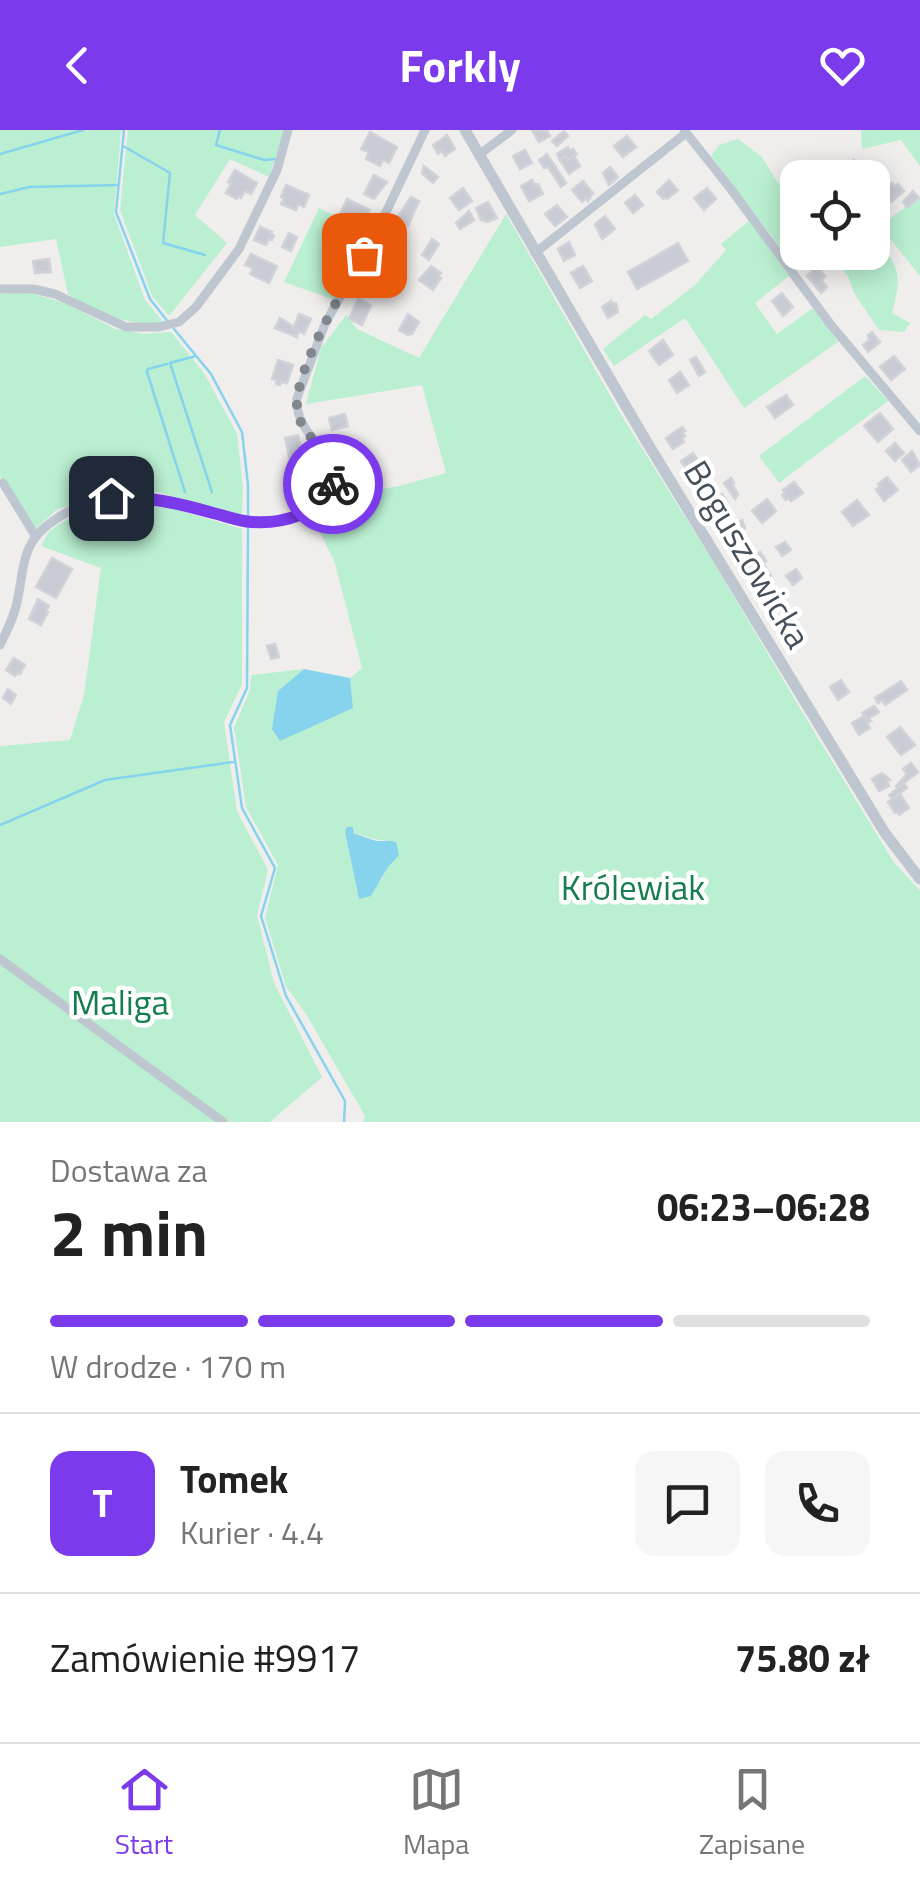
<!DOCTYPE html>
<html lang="pl">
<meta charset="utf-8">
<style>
body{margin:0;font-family:"Titillium Web",sans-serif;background:#f6f6f6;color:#222;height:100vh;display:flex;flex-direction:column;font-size:38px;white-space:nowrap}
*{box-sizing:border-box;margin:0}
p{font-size:32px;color:#767676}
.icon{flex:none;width:55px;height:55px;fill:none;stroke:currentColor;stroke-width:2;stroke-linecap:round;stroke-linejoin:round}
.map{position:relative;height:992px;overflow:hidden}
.side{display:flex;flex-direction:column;background:#fff;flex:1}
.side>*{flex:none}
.fabs{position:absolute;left:780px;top:30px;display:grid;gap:20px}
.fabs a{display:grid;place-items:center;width:110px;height:110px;border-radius:20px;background:#fff;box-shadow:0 5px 25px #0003;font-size:50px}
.pin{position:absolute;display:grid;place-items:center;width:85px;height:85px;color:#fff;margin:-42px;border-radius:20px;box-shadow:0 5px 15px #0006}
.courier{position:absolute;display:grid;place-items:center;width:100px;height:100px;margin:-50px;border:8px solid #7c3aed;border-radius:50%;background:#fff;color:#222;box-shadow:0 2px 12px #0007}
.head em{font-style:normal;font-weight:700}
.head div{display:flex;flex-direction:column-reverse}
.head{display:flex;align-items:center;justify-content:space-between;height:170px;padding:0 50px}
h1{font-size:65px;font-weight:700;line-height:75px}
.bar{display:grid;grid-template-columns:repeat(4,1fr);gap:15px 10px;align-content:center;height:120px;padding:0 50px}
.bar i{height:12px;border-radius:8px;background:#e0e0e0}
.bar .current{background:#7c3aed}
.bar p{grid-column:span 4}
.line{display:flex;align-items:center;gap:25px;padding:0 50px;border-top:2px solid #e0e0e0}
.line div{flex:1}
.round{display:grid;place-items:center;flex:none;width:105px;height:105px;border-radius:20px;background:#f6f6f6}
header{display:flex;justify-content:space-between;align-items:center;height:130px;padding:0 50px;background:#7c3aed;color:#fff;font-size:45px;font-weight:700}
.menu{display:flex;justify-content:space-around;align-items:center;height:140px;border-top:2px solid #e0e0e0;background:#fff;font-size:28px;color:#767676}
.menu a{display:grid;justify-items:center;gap:5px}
.menu .current{color:#7c3aed}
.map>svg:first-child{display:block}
</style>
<header><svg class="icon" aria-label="back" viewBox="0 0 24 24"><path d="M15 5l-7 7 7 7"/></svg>Forkly<svg class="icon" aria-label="heart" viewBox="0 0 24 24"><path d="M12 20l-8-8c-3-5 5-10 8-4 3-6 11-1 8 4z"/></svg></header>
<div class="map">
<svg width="920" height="992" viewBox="0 0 920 992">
<rect width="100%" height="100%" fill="#f0eeed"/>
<g fill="#baefd1" fill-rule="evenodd">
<path d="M0,0H121L114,84L145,170L165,194C122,194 105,186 68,164L56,109L0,117Z"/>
<polygon points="128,0 285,0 269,47 230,29 195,85 227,113 169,186 152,166 120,80"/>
<polygon points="861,0 920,0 920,36 901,10 862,19"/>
<polygon points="738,9 762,27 778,53 787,62 797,60 797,121 783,121 711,26 719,15"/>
<polygon points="920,66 920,146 880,96"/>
<polygon points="319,78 373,104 333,173 332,169 284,152"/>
<path d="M506,84L623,288L714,433L813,600L893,731L920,761V992H363L365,986L306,884L286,856L265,788L278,735L246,677L234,598L250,560L251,545L304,539L278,561L353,578L350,548L362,538L335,433L312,386L327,369L399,356L446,343L422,255L306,274L321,218L346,185L357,199L419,228ZM353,698L354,704C366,705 374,711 387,710C388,742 388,750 359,769L345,702Z"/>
<polygon points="749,91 789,146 755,173 777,204 813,178 838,212 744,278 685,188 614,236 603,219 645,185 651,189 695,155 726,120 721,114"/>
<path d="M873,104C899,138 903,141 892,183L910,193L904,202L879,200L854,163L849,148L842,137L821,123L872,122Z"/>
<polygon points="30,163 65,173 115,199 144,204 171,202 204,243 237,304 243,358 242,387 157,362 106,362 56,380 33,402 0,347 0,164"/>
<polygon points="865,246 888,271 779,353 759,326"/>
<path d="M131,372L165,376L242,399V554L224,592L237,681L268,740L257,785L274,853L322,947L270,992H0V616L70,610L84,565L101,438L41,416C44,411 46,405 50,401C66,385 109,376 131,372Z"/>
</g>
<g fill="#86d3ed">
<polygon points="304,539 350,548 353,578 280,611 272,599 278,561"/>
<path d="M347,697H353L354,704C362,705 370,710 378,711C385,711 389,710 396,712L399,725L388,737L371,766L359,769L345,702Z"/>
</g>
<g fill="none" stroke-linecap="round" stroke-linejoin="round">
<g stroke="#86d3ed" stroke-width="2.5">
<polyline points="124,0 116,82 150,169 169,193"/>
<polyline points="220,0 216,15 264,30 275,29"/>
<polyline points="123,16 170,43 163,113 205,125"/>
<polyline points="0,24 83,0"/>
<polyline points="0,64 29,57 118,55"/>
<polyline points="174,199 211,244 242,302 248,355 248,386"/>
<polyline points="196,226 170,233 212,362"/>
<polyline points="167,234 148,239 147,242 185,362"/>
<polyline points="248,397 247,558 230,595 242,678 275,738 261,786 286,866 345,971 344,992"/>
<polyline points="0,695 105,650 233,632"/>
</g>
</g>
<g fill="#c9ccd4" stroke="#d1d3d9" stroke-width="2.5">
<polygon points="532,0 547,0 550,6 539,12"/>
<polygon points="564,1 568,6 557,16 552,11"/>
<polygon points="370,2 397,17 389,33 383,30 380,36 366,29 369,22 361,19"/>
<polygon points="447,5 455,19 445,26 442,21 438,24 433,15"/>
<polygon points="627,6 636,17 623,27 614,16"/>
<polygon points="568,17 570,21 573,19 577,24 568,30 565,26 560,30 557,24"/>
<polygon points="525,20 532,33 520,39 513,26"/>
<polygon points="547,24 566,53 561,57 548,37 544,38 539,30"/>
<polygon points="565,26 568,30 574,26 580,36 569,44 560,30"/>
<polygon points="854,30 859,36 864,32 873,42 867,48 846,48 841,41"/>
<polygon points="424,36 438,47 433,53 422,43"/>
<polygon points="610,37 618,47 609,55 603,43"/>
<polygon points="235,40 257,53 251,64 245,61 241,68 239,66 237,69 226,63 231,53 228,52"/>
<polygon points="374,45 387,52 374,69 364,64"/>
<polygon points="532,50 535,55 538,54 543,64 529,71 521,56"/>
<polygon points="669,50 678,60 667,69 665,67 663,69 657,62"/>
<polygon points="583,51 593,63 588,71 586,68 582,72 572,60"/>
<polygon points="892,53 895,56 898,54 904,61 891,72 882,62"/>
<polygon points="286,55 309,65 304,77 298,74 296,80 281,74 284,68 281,67"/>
<polygon points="463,58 472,71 459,80 450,68"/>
<polygon points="707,58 716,69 704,80 694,68"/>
<polygon points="913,61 919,68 907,78 903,72"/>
<polygon points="635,65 643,75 633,83 625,73"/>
<polygon points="411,67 419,71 408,96 396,89"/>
<polygon points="347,69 370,80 367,86 363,84 359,91 341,82"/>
<polygon points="488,72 497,88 488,92 481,90 476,78"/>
<polygon points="557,75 567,87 555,96 545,84"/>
<polygon points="469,81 474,90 460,99 456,93"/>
<polygon points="605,86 615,99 602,109 595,94"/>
<polygon points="260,97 272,102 271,104 274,106 272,110 269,109 266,115 254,110"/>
<polygon points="289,103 297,107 291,121 282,117"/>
<polygon points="432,109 439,114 429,130 422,125"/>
<polygon points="569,112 575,125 564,131 558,119"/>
<polygon points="678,113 688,131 637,159 628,142"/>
<polygon points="251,124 277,136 269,153 250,144 253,138 245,135"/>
<polygon points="49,129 51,142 35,143 33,131"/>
<polygon points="431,136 441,143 438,146 441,148 433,160 419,150"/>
<polygon points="583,136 592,151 580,158 571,143"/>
<polygon points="817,137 825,146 822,151 827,157 821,163 807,146"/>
<polygon points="782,163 793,177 783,186 772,171"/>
<polygon points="358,169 371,175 362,195 349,189"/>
<polygon points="611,171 613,174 616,173 618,182 608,188 602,177"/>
<polygon points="299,184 311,189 304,204 299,201 297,207 275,198 280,188 294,197"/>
<polygon points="408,184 419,192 412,204 410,203 408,205 399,200"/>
<polygon points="872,202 880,212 868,222 863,215 869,210 868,205"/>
<polygon points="663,210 673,225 659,235 649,221"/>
<polygon points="894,226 905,239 891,250 880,237"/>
<polygon points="696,227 705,242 699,246 690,230"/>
<polygon points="278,230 293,235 287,253 281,252 280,255 276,254 277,250 272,249"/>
<polygon points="680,242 689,255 677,263 669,250"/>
<polygon points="786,265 793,275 775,288 767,277"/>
<polygon points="880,283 893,299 878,312 864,296"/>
<polygon points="345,284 348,296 332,300 329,288"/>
<polygon points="682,297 685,301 683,302 685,306 682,308 684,312 673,319 666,308"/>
<polygon points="298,305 303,327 290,330 285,308"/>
<polygon points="895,313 904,323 895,331 886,321"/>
<polygon points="912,321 920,335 911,342 902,330"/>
<polygon points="693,323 701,335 689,343 681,331"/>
<polygon points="887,347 898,360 884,371 876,360 880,356 878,354"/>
<polygon points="731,348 734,353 732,354 738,364 735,369 724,353"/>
<polygon points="794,352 803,363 791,371 789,368 786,370 782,365 785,363 783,360"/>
<polygon points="311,357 312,369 293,372 291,360"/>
<polygon points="717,363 719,366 722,364 727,372 715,382 707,370"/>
<polygon points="767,369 776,381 762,393 752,381"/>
<polygon points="857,370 869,385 853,396 842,382"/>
<polygon points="742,390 745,398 742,400 745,405 733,412 726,400"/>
<polygon points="785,412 791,420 782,426 776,417"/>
<polygon points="760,422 766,431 752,440 746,432"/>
<polygon points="52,428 72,439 56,468 36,457"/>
<polygon points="763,433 771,446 761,454 752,440"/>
<polygon points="796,439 802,448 793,455 786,446"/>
<polygon points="38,469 49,476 46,481 48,482 41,495 29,489"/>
<polygon points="275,514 279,527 271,529 267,516"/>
<polygon points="14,528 25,535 20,544 18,543 15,546 6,540"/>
<polygon points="841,550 849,562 838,570 830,557"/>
<polygon points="901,551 907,560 885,575 882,570 878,573 875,568"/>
<polygon points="8,559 16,565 11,574 3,568"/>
<polygon points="874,576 879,582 866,590 862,583"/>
<polygon points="864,586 871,591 867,593 870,598 859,605 852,593"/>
<polygon points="900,597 915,615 901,625 887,607"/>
<polygon points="911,633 918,642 898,658 896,656 907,644 903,639"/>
<polygon points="882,643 890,650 887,651 889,656 879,661 872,649"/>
<polygon points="904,653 907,658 892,669 889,665"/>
<polygon points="900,664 909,678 899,685 897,682 895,683 888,672"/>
</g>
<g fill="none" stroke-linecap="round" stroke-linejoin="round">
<g stroke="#bec7d0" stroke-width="9">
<polyline points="684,0 730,58 831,195 920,301"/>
<polyline points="480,24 512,0"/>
<polyline points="535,123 686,3"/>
<polyline points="0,159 33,159 55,164 126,197 159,197 179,192 196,177 239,119 277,40 288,0"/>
<polyline points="3,353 36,407"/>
<path d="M0,515C7,501 14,487 17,472C23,447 21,420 41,401C61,382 90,369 117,367C150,365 184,375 215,383C228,387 240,392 253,392C281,393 330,383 334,349C338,322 294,305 297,268L325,194L378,99L425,0"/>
<polyline points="0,829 223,992"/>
</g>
<polyline stroke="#bec7d0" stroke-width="11" points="465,0 645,309 885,703 920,749"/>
</g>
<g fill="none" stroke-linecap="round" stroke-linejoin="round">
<path stroke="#81878e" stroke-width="10" stroke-dasharray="0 18" d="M333,354C338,327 308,312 299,288C285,254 345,156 364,125"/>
<path stroke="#7c3aed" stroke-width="12" d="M111,368C145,365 181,374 213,383C226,386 238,391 252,392C283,394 320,384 333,354"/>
</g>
<g text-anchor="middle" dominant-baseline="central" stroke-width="9" stroke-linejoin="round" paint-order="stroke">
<g font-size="35" fill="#45505b" stroke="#fff">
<text transform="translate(748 424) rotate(59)">Boguszowicka</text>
</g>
<g font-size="35" fill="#157e4e" stroke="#fff">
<text x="633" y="757">Królewiak</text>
<text x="120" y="872">Maliga</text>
</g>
</g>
</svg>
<div class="fabs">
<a><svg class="icon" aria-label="locate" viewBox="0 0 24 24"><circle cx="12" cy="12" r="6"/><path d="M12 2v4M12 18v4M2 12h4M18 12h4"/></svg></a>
</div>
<div class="pin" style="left:364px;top:125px;background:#ea580c"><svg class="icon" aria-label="bag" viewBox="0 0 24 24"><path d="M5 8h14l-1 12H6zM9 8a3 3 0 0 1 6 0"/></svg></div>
<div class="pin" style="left:111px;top:368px;background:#1f2937"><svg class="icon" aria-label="home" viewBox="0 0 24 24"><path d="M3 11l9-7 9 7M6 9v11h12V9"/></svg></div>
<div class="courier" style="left:333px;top:354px"><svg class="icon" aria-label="bike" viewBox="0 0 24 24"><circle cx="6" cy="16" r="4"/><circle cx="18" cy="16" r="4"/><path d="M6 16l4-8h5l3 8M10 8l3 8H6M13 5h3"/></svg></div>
</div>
<section class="side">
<div class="head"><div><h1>2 min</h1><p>Dostawa za</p></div><em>06:23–06:28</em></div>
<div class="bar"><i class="current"></i><i class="current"></i><i class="current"></i><i></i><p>W drodze · 170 m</p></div>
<div class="line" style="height:180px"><b class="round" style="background:#7c3aed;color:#fff">T</b><div><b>Tomek</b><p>Kurier · 4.4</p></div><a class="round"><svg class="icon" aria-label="chat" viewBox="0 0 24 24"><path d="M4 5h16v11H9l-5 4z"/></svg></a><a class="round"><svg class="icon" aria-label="phone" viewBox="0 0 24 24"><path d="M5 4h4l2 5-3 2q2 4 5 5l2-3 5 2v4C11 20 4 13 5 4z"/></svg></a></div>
<div class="line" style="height:130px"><div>Zamówienie #9917</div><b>75.80 zł</b></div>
</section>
<nav class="menu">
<a class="current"><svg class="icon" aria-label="home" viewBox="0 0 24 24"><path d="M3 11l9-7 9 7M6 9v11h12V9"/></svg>Start</a>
<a><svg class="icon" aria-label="map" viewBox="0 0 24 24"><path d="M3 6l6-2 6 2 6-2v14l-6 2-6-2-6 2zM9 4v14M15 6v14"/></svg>Mapa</a>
<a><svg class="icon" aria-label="saved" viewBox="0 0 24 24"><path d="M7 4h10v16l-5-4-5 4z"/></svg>Zapisane</a>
</nav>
